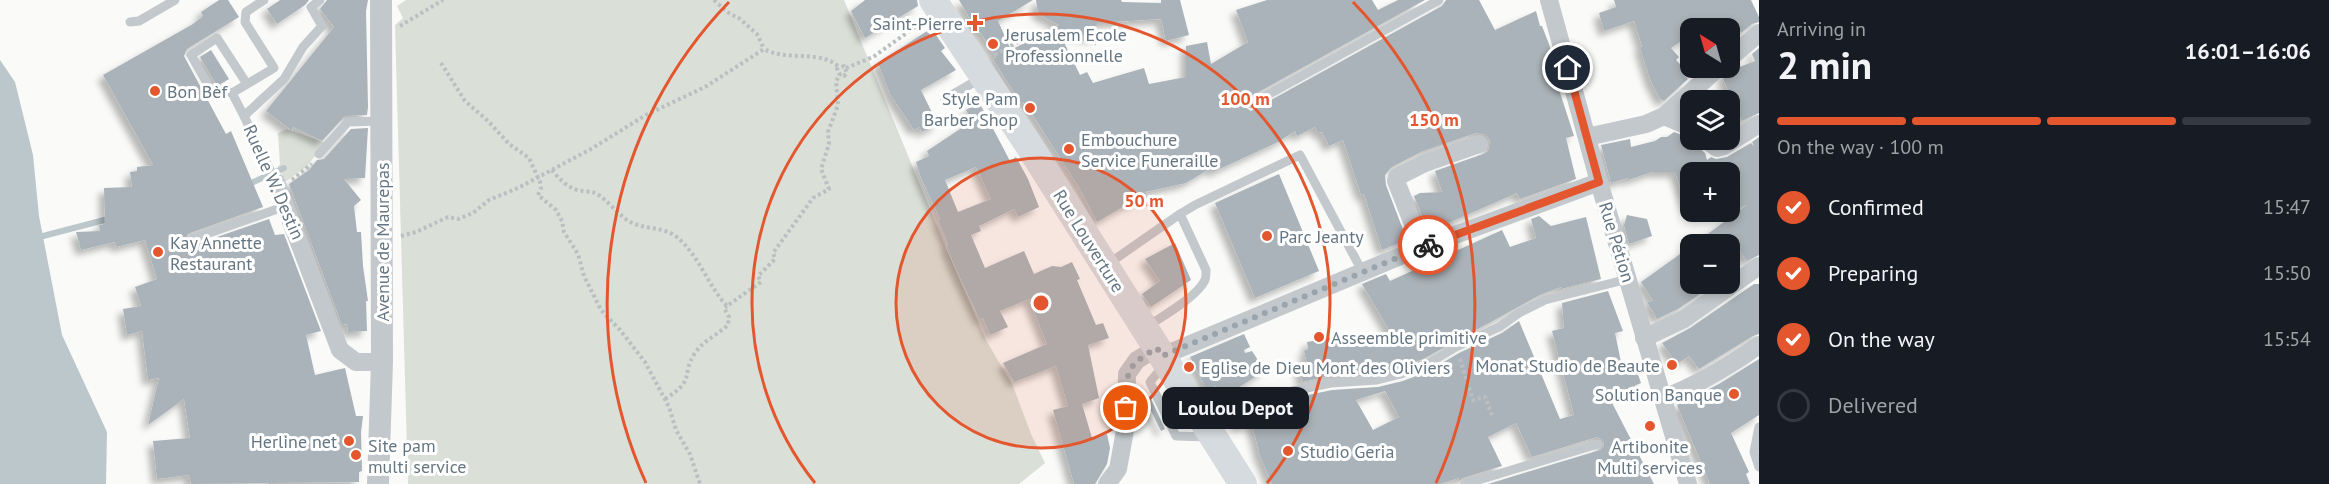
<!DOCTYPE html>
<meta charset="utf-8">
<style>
body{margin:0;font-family:"PT Sans",sans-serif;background:#242831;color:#f1f3f6;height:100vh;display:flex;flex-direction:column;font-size:22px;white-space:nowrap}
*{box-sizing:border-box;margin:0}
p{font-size:20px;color:#9ea1a6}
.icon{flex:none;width:33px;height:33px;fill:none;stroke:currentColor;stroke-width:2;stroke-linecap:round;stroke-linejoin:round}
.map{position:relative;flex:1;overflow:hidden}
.drawer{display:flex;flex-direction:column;background:#171b24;width:570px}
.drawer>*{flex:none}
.needle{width:39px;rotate:323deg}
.buttons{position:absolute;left:1680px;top:18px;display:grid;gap:12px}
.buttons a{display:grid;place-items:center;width:60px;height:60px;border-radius:12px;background:#171b24;box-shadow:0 3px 9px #0003;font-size:30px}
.pin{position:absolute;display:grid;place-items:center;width:51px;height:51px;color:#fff;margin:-26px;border:3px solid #fff;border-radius:50%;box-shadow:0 2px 6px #0007}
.courier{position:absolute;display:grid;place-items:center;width:60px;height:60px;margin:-30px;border:4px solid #e4572e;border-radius:50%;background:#fff;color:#222;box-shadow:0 2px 8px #0007}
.bubble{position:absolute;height:42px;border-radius:12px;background:#171b24;box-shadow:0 3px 9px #0003;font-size:20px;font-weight:600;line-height:42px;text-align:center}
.head em{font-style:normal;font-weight:600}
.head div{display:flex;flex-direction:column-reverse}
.head{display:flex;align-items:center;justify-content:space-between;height:102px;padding:0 18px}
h1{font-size:39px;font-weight:600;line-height:45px}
.bar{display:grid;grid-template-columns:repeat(4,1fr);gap:9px 6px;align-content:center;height:72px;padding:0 18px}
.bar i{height:8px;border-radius:4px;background:#363941}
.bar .active{background:#e4572e}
.bar p{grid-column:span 4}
ol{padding:0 18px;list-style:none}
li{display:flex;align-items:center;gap:18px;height:66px}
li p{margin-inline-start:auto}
li .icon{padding:6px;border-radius:50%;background:#e4572e;color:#fff;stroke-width:4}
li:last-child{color:#9ea1a6}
li i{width:33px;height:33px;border:3px solid #363941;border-radius:50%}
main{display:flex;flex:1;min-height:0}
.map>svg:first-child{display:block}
</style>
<main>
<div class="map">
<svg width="1759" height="484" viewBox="0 0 1759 484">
<defs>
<filter id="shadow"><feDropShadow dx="-5.5" dy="5.5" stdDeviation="3" flood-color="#0004"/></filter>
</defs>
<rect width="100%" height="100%" fill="#fafaf8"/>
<g fill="#dadfd7">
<polygon points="406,0 844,0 946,248 986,340 1013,386 1031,434 1045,463 1019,484 408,484 395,25 403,18 397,6"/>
<polygon points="287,129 326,143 306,167 285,182 278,166 280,165 278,133"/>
</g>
<polygon fill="#bbc7cb" points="0,60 15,82 33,155 39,216 62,335 107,432 106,484 0,484"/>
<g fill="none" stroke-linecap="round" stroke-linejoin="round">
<g stroke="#bbc7cb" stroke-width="6">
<polyline points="247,185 284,168"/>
<polyline points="43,236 112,218"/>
</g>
</g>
<g fill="#aab3b9" fill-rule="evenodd" filter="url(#shadow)">
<polygon points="219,0 228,0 239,17 187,49 184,56 226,134 231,131 263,207 190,233 187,235 186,241 188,244 194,245 269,219 275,235 284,234 321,331 306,335 315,375 345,368 356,416 363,416 361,432 362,471 359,472 359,482 191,484 189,475 157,479 153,441 190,438 184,399 148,425 159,378 148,380 142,331 127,335 123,309 141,306 135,287 157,279 145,240 116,247 115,242 81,250 76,232 100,231 99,225 105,224 104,188 132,187 130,172 137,171 137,167 153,165 103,75 193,24 203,16 201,12"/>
<polygon points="280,0 309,0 305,5 277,24 267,9"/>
<polygon points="327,0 368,0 366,11 368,107 367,115 345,116 322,141 293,127 292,131 266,111 334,27 320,9"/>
<polygon points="865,0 917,0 918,6 865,38 851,11"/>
<polygon points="959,0 1033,0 998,21 1011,50 1059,25 1038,14 1036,0 1121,0 1122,2 1161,3 1161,0 1180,0 1189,35 1166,41 1161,19 1097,23 1095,38 1059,32 1080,75 1087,72 1093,83 1144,68 1149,84 1186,77 1186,46 1207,42 1211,64 1248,42 1236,10 1267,0 1372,0 1378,10 1398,0 1425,0 1248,98 1245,101 1245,107 1251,111 1442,6 1446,0 1479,0 1495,30 1536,11 1540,26 1542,26 1549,44 1557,73 1554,74 1574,136 1566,138 1576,179 1520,199 1517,193 1437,228 1427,228 1414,196 1420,193 1442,192 1435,171 1483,154 1488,151 1490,141 1486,135 1476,133 1421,152 1392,167 1385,175 1386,185 1407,240 1382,250 1364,194 1361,195 1343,140 1329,146 1322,132 1318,133 1315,127 1297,136 1295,131 1278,142 1213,172 1211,168 1186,183 1145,192 1147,197 1123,207 1097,222 1080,189 1030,111 1028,112 1023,102 1021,103 1006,80 993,59 996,57 980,32 978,33"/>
<polygon points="1614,0 1751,0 1759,17 1759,22 1752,24 1741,33 1739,28 1720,28 1714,22 1704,28 1690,28 1690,35 1671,48 1679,57 1676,60 1685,69 1683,74 1688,79 1664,101 1660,99 1651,82 1640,48 1642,46 1634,21 1604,31 1599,13 1616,7"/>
<polygon points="927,31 931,36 936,35 945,48 941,51 956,70 921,90 938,125 921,132 920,127 914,130 890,94 878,63"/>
<polygon points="1759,48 1759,113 1742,121 1723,79 1729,71 1755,61 1752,54"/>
<polygon points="211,50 229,79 217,86 200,57"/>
<path d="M979,102L1010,161L1016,157L1028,179L1039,207L1018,217L1014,209L979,226L981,231L971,235L985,268L1024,251L1034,274L1052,266L1061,267L1072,262L1080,279L1077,280L1096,325L1103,323L1109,338L1088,345L1099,398L1082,404L1092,438L1107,434L1110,448L1107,464L1095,484H1074L1053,410L1068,406L1056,366L1014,382L1003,363L1047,344L1029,299L1000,311L1008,327L990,335L983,318L980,320L959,276L946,246L948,245L938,220L940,219L921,178L916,162L929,156L927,151L972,121L966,110ZM976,167L991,199L958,212L945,180Z"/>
<polygon points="368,128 365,178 344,179 361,200 354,206 357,232 361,232 363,266 368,301 366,301 367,331 348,332 347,324 342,325 289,184 309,170 317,160 324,159 351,129"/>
<polygon points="1674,132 1695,140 1696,145 1705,153 1707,160 1711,157 1716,159 1727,157 1751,143 1754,146 1752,142 1759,137 1759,255 1747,261 1737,246 1731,250 1730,244 1694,244 1747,205 1736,209 1730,198 1730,172 1690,172 1690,209 1688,209 1675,172 1652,172 1628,180 1628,178 1611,183 1601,145 1630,139 1631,147 1655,141 1661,137 1667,137"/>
<polygon points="1279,174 1319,271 1255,298 1215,203"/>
<polygon points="1627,215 1647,219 1652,236 1629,244 1624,225"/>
<polygon points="1539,216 1551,226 1586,217 1601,279 1561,289 1561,287 1542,294 1423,359 1399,368 1376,373 1330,376 1302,382 1299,365 1307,363 1304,351 1308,349 1307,342 1342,336 1349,347 1395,340 1362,284 1386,274 1390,281 1502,230 1510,247 1536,238 1531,219"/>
<polygon points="1175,243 1191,280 1151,307 1142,294 1160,281 1145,259"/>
<polygon points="1690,247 1690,278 1683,284 1715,284 1678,309 1657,319 1647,302 1653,301 1641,282"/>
<polygon points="1754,284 1759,284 1759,334 1753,336 1699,369 1689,356 1677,364 1662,343 1690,328"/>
<path d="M1608,291L1623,331L1615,333L1622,367L1634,363L1641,383L1609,397L1654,484H1488L1600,450L1604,446L1603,440L1597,437L1532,457L1516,423L1488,437L1502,466L1463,478L1459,481V478L1440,484H1272L1258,451H1259L1251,422L1239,426L1233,406L1265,404L1332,390L1378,387L1403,381L1429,371L1459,353L1502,333L1519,321L1560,419L1574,415L1552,331L1564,328L1562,303ZM1385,391L1399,417L1373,430L1356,400Z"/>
<polygon points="1244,334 1250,347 1244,350 1245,353 1252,351 1265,371 1231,392 1228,389 1219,394 1216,386 1207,390 1190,357"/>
<polygon points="1759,359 1759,415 1731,433 1749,472 1746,474 1750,484 1710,484 1677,405 1719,384"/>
<polygon points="1151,399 1165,429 1161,431 1146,401"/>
</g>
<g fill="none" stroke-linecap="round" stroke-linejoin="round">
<g stroke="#bbbfc2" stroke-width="4" stroke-dasharray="3 3" stroke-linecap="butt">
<polyline points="714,0 727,12 740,19 757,34 764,49"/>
<polyline points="400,26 443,0"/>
<path d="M995,55C1016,43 1040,26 1065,32C1075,34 1086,40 1096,44"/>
<polyline points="441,63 465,101 488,121 509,144 529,158 540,182 541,188 538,195 556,210 562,221 564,232 578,254 584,276 601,310 620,330 645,362 669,407 676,430 690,454 700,484"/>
<polyline points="846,68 873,57 922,22"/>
<path d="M552,170C559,179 570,190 582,191C586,192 591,191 595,193C608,199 620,219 635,224C651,230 665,227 678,238C700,257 708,286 727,306L761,282L758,276L775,259L773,253L813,198L829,189L821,169L829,144L828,132L838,105L836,81L840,75L837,69L844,66L847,73L844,76L840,75"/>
<polyline points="292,180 312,164"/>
<path d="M401,236L416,232L448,217L458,219L473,213L489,200L518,188L591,149L646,115L705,87L764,49C787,62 820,49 839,67"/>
<polyline points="1460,359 1473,400 1485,397 1493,418"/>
<path d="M665,399C697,379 680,376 695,353C703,341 717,335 728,325L729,317L724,308L727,306"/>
</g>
<g stroke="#c3c8cc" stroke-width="9">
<polyline points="130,22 139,21 175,0"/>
<polyline points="232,93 223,90 214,95 191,55 217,38 247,84"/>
<polyline points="945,99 981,78"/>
<polyline points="1251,104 1439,0"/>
<polyline points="244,116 232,93 274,68 245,22 246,12 264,0"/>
<polyline points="319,154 348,122 380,121"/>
<polyline points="276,182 244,116 284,79 303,47 322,26 311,7 320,0"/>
<polyline points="192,239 286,206"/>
<polyline points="1108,264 1180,214"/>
<path d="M1148,326C1163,316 1198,296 1205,280C1206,279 1206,271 1206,270L1180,214L1195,205L1300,155L1362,271"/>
<polyline points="1164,365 1150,382 1176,436 1208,437"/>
<polyline points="1201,412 1218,402 1231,399 1264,397 1331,383 1377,380 1401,374 1426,365 1456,347 1499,327 1519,313 1545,300 1628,279"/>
<polyline points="1759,427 1754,452 1759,467"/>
<polyline points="1465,484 1598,444"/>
</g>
<g stroke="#c3c8cc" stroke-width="18">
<polyline points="1549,0 1599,182 1688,484"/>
<polyline points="1730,58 1759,33"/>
<polyline points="1664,116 1690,127"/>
<polyline points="1587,137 1646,124 1664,116 1718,68"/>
<polyline points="1706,140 1717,148 1724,146 1759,124"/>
<polyline points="276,182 340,350 356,362 382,362"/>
<polyline points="1422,247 1396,181 1397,177 1425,163 1479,144"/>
<polyline points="1644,338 1684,319 1759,266"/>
<polyline points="1162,356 1422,247 1599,182"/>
<path d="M1663,398C1698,385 1729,366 1759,345"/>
<polyline points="1107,484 1118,469 1126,425 1127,374 1137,360 1157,348"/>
</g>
<polyline stroke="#c3c8cc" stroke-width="22" points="378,484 382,362 381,0"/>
<polyline stroke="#d6dbdf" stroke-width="28" points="933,0 1028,144 1243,484"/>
</g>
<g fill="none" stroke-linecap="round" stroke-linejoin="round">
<path stroke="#99a4ac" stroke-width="6" stroke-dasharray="0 10.8" d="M1126,408C1127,372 1124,367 1157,348L1162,356L1428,245"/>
<polyline stroke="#e4572e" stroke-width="8" points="1428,245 1599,182 1568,68"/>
</g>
<circle cx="1041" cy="303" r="145" fill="#e4572e" fill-opacity=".12"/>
<g fill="none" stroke="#e4572e" stroke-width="3">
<circle cx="1041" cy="303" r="145"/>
<path d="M815 483A289 289 0 1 1 1267 483"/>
<path d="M646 483A434 434 0 0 1 729 2M1353 2A434 434 0 0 1 1436 483"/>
</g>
<g fill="#e4572e" stroke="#fff" stroke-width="2">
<path d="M972 14h6v6h6v6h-6v6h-6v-6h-6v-6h6z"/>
<circle cx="993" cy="44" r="6"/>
<circle cx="155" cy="91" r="6"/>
<circle cx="1030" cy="108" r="6"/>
<circle cx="1069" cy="149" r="6"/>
<circle cx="1267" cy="236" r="6"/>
<circle cx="158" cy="252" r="6"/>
<circle cx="1319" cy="337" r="6"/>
<circle cx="1672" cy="365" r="6"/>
<circle cx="1189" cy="367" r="6"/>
<circle cx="1734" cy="394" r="6"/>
<circle cx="1650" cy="426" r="6"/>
<circle cx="349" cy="441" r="6"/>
<circle cx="1288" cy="451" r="6"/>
<circle cx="356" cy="455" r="6"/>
</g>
<g text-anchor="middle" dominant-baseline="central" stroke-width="6" stroke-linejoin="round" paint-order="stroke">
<g font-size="18" fill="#657683" stroke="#fff" text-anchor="start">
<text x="963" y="23" text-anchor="end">Saint-Pierre</text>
<text x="1005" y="34">Jerusalem Ecole<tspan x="1005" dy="21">Professionnelle</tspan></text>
<text x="167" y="91">Bon Bèf</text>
<text x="1018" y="98" text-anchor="end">Style Pam<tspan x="1018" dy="21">Barber Shop</tspan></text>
<text x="1081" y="139">Embouchure<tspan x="1081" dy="21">Service Funeraille</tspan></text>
<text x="1279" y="236">Parc Jeanty</text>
<text x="170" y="242">Kay Annette<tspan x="170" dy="21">Restaurant</tspan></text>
<text x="1331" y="337">Asseemble primitive</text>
<text x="1660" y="365" text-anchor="end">Monat Studio de Beaute</text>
<text x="1201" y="367">Eglise de Dieu Mont des Oliviers</text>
<text x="1722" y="394" text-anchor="end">Solution Banque</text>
<text x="337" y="441" text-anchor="end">Herline net</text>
<text x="368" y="445">Site pam<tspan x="368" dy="21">multi service</tspan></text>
<text x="1650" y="446" text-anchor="middle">Artibonite<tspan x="1650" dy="21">Multi services</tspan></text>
<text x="1300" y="451">Studio Geria</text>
</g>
<g font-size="18" fill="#657683" stroke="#fff">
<text transform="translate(274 182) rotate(66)">Ruelle W. Destin</text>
<text transform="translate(1089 241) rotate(58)">Rue Louverture</text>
<text transform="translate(382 242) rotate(-90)">Avenue de Maurepas</text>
<text transform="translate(1617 242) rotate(73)">Rue Pétion</text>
</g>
</g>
<circle cx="1041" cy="303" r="9" fill="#e4572e" stroke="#fff" stroke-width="3"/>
<g font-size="18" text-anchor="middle" font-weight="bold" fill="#e4572e" stroke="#fff" stroke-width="6" stroke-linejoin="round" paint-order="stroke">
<text x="1245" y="105">100 m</text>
<text x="1434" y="126">150 m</text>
<text x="1144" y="207">50 m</text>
</g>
</svg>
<div class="buttons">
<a><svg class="needle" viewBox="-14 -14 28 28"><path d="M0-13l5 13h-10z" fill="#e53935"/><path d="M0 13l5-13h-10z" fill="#9ea1a6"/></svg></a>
<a><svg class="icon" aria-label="layers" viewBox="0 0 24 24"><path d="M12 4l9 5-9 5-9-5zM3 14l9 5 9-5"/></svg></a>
<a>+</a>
<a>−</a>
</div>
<div class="pin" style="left:1126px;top:408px;background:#ea580c"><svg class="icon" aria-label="bag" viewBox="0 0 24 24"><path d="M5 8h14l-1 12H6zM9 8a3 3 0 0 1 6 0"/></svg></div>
<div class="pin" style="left:1568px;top:68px;background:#1f2937"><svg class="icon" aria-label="home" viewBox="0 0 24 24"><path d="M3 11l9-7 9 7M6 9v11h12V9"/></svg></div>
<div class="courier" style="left:1428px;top:245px"><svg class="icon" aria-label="bike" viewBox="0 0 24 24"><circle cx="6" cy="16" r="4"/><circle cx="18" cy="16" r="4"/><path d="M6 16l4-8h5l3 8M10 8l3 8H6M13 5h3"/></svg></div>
<div class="bubble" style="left:1162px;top:387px;width:147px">Loulou Depot</div>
</div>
<section class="drawer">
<div class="head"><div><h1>2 min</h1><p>Arriving in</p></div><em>16:01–16:06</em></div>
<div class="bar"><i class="active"></i><i class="active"></i><i class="active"></i><i></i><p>On the way · 100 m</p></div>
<ol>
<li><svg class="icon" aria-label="check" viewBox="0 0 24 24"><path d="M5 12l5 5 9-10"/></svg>Confirmed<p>15:47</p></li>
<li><svg class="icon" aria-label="check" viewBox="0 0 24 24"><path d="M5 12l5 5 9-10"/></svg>Preparing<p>15:50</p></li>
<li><svg class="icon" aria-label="check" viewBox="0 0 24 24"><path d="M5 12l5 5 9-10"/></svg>On the way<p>15:54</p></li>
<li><i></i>Delivered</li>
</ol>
</section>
</main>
